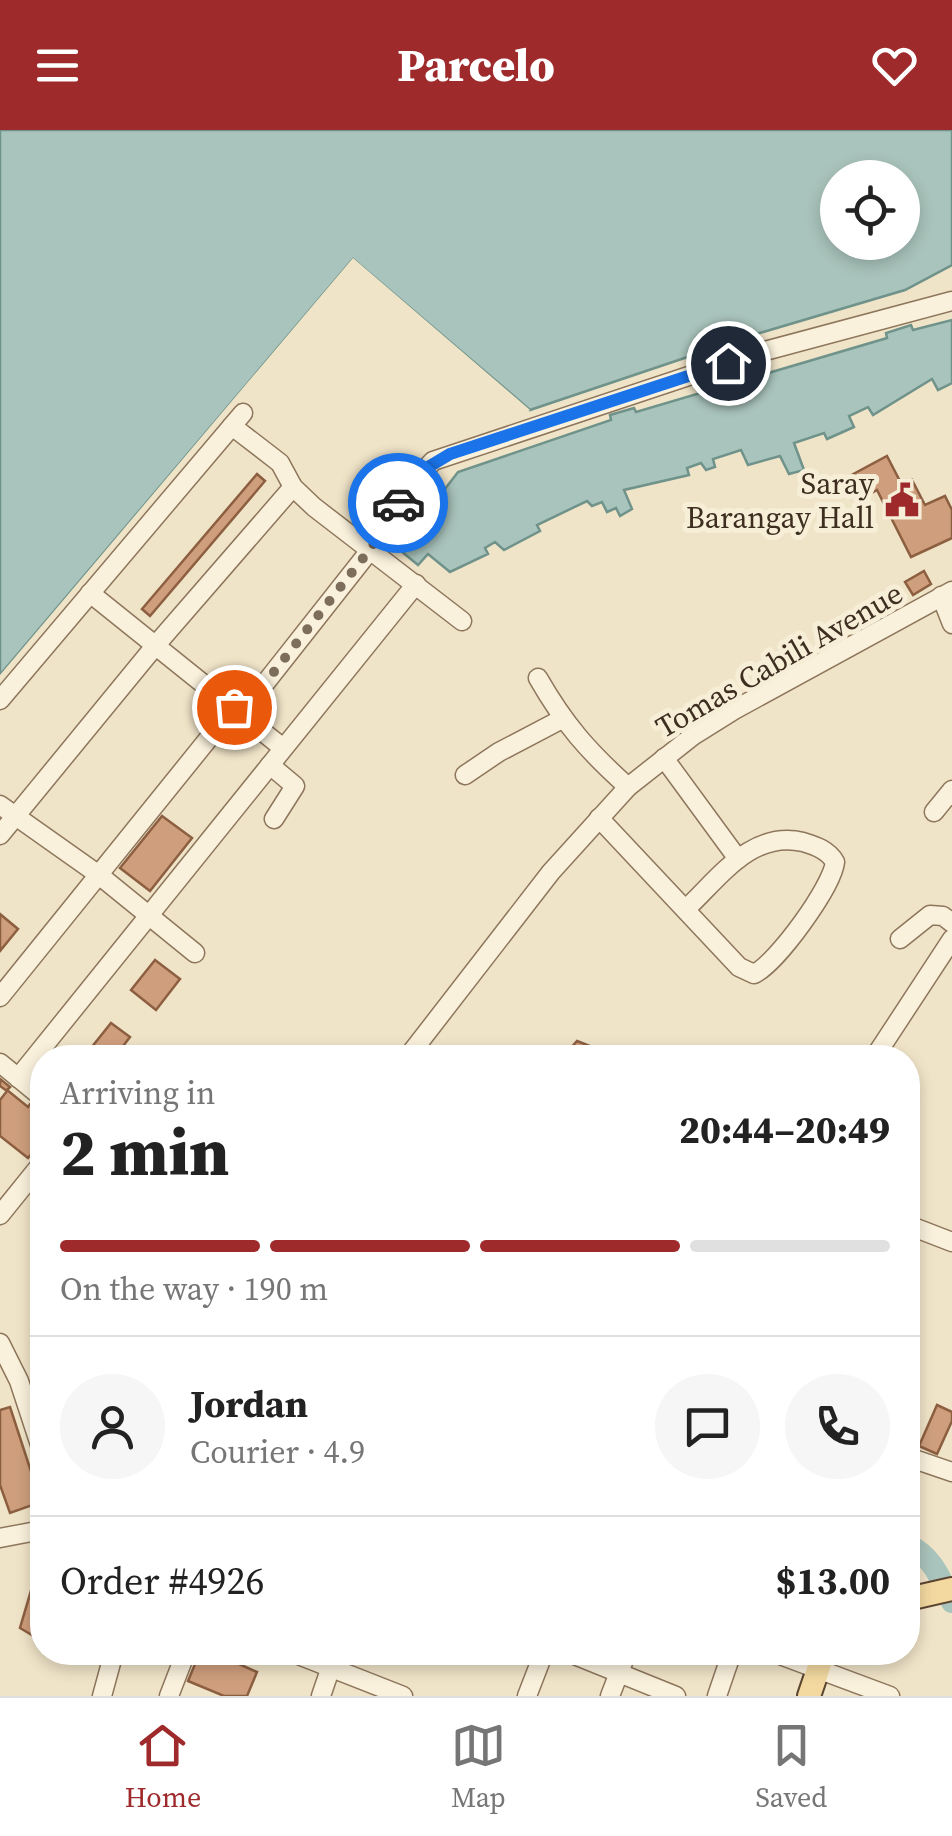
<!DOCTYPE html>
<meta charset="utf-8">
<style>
body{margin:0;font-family:"Source Serif 4",serif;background:#f6f6f6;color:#222;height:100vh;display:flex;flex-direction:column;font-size:38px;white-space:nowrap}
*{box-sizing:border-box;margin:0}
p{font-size:32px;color:#767676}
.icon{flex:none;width:55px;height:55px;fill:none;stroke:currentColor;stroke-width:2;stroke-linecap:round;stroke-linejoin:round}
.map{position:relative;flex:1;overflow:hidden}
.sheet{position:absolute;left:30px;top:915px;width:890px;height:620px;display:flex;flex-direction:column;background:#fff;border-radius:40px;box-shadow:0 5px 15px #0003}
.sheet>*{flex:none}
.fabs{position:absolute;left:820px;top:30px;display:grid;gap:20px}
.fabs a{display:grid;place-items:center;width:100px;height:100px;border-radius:50%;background:#fff;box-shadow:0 5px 15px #0003;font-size:50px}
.pin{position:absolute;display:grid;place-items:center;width:85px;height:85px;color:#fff;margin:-42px;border:5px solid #fff;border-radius:50%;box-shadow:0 2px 10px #0007}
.courier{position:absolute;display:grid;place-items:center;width:100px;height:100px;margin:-50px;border:8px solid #1a73e8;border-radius:50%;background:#fff;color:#222;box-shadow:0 2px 12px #0007}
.overview em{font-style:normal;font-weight:800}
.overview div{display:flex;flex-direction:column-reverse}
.overview{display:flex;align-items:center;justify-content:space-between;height:170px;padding:0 30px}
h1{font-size:65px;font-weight:800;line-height:75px}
.bar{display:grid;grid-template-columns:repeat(4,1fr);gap:15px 10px;align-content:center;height:120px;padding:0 30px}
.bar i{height:12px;border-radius:8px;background:#e0e0e0}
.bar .selected{background:#9e2a2b}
.bar p{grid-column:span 4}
.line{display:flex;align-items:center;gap:25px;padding:0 30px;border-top:2px solid #e0e0e0}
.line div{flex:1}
.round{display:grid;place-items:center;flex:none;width:105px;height:105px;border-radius:52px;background:#f6f6f6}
header{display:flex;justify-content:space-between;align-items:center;height:130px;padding:0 30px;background:#9e2a2b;color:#fff;font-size:45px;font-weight:800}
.dock{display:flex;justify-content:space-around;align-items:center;height:140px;border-top:2px solid #e0e0e0;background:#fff;font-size:28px;color:#767676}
.dock a{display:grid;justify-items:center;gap:5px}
.dock .selected{color:#9e2a2b}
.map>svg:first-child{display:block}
</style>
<header><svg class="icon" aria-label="menu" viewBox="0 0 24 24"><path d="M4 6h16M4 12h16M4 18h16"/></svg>Parcelo<svg class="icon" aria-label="heart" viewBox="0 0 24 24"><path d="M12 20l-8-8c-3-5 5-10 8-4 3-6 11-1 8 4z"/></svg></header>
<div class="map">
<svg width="952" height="1566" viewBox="0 0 952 1566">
<rect width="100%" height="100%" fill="#f0e4c8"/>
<g fill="#a9c4bc" stroke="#6f938a" stroke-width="2.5" fill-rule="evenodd">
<path d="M0,0H952V135L905,160L753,205L530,280L353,129L0,545ZM838,48H902V112H838Z"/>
<polygon points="952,190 952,253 938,260 932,249 873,285 868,277 849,286 854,297 827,309 824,303 794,313 804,340 789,344 780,326 748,335 741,320 713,329 715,337 706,340 701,333 687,338 689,345 624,360 632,379 620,386 616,378 607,382 602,372 592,376 587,371 537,395 540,401 504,420 495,412 485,418 488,424 450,442 428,424 418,435 390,412 431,367 438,368 458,342 611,290 610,285 634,278 636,282 887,208 886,203 911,195 913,200"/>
</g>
<polygon fill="#f0e4c8" points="353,128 530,280 525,282 354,135 0,550 0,545"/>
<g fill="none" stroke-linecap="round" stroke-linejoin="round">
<path stroke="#a9c4bc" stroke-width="22" d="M908,1415C933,1427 940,1448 952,1472"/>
</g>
<g fill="#cf9f7d" stroke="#8d5f41" stroke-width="2.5">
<polygon points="887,326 902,355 912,350 925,375 945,366 952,380 952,408 911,427 877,360 858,371 846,348"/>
<polygon points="257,344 265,351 150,486 142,479"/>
<polygon points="924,441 931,454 913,465 905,452"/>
<polygon points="162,686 192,708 150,761 120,738"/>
<polygon points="0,784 18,799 0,821"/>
<polygon points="155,830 180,849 156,880 131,860"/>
<polygon points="111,893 130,907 114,928 88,928 94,920 91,918"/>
<polygon points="577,911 618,927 618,928 562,928"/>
<polygon points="0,949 10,957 7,960 28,977 30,974 42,976 42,1011 28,1028 0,1006 0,970 7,961 0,956"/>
<polygon points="937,1275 952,1282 952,1291 937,1324 919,1316"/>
<polygon points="10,1277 41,1372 10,1383 0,1355 0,1280"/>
<polygon points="40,1430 42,1430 42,1511 20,1498"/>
<polygon points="200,1522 244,1522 239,1534 257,1542 247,1566 224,1566 188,1551"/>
</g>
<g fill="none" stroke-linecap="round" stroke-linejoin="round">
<g stroke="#8d765c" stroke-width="21">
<g id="minor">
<polyline points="232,296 280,333 293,357 314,377 462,491"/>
<polyline points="90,463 283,618"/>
<polyline points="941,466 952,494"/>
<path d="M538,548C565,595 588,621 628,657"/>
<polyline points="0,570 243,283"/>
<polyline points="664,628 738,729"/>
<polyline points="270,635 295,656 274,689"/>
<polyline points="465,645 499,622 562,589"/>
<polyline points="0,675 99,745 195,823"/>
<polyline points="934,682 952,660"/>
<path d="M599,688L739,837L754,844C777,833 832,757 835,732C828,720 816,716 803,712C752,700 720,747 687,778"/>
<polyline points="0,705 155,516 293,357"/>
<polyline points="900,809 930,785 943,786 952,793"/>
<polyline points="0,867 234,577 259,561 371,419 406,360 433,331 761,222 952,171"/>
<polyline points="407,928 551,742 628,657 694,605 734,580 952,461"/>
<polyline points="874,928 952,809"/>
<polyline points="0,933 38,964"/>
<polyline points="18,948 416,454"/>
<polyline points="0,1085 42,1033"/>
<polyline points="908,1095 952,1112"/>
<polyline points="0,1213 19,1251 42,1321"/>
<polyline points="908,1327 952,1342"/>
<polyline points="0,1408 42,1400"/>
<polyline points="291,1522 403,1566"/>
<polyline points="567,1522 676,1566"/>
<polyline points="772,1522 890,1566"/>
<polyline points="102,1566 114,1522"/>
<polyline points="169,1566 186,1522"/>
<polyline points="321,1566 336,1522"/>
<polyline points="527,1566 544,1522"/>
<polyline points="610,1566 627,1522"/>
<polyline points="717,1566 732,1522"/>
</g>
</g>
<g stroke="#5b4430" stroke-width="26">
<g id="major">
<polyline points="908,1469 952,1459"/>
<polyline points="809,1566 824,1522"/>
</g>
</g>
<use href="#minor" stroke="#faf1dc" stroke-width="18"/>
<use href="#major" stroke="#f3d9a0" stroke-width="22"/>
</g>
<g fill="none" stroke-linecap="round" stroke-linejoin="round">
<polyline stroke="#7c6e5b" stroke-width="10" stroke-dasharray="0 18" points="234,577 259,561 371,418 398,373"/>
<polyline stroke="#1a73e8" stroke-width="12" points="398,373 420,342 450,324 728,233"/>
</g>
<defs>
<g id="civic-bare" transform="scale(2.7)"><path d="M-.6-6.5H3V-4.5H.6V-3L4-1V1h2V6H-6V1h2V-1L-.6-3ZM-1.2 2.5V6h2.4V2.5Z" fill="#9e2a2b" stroke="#f7eed8" stroke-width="2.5" paint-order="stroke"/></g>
</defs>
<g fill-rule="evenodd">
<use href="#civic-bare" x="902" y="370"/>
</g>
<g text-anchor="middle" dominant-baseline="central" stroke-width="10" stroke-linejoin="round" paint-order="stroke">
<g font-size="30" fill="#3d2e20" stroke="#f7eed8" text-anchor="end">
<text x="874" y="353">Saray<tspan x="874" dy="34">Barangay Hall</tspan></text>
</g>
<g font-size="30" fill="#3d2e20" stroke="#f7eed8">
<text transform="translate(779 530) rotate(-30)">Tomas Cabili Avenue</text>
</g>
</g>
</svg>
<div class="fabs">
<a><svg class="icon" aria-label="locate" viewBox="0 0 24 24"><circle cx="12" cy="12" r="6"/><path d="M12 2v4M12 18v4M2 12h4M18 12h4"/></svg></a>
</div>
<div class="pin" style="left:234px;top:577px;background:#ea580c"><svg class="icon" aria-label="bag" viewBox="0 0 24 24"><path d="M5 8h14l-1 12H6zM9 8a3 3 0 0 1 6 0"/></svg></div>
<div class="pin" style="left:728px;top:233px;background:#1f2937"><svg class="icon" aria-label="home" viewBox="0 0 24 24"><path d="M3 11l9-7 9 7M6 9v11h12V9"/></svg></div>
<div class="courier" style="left:398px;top:373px"><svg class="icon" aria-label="car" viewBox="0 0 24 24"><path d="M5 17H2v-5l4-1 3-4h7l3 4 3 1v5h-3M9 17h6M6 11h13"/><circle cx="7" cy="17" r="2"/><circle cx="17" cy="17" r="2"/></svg></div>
<section class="sheet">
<div class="overview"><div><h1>2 min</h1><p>Arriving in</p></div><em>20:44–20:49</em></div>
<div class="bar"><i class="selected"></i><i class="selected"></i><i class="selected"></i><i></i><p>On the way · 190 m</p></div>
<div class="line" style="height:180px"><a class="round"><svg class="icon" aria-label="person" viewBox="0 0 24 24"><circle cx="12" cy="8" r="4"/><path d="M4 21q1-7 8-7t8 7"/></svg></a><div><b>Jordan</b><p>Courier · 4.9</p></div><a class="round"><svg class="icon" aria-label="chat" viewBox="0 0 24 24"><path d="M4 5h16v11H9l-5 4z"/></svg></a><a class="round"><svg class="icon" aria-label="phone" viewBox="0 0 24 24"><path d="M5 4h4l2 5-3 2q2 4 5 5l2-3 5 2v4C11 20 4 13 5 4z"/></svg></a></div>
<div class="line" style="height:130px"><div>Order #4926</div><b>$13.00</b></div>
</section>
</div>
<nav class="dock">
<a class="selected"><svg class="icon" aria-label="home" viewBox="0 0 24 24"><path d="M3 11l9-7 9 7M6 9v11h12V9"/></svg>Home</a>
<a><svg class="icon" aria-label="map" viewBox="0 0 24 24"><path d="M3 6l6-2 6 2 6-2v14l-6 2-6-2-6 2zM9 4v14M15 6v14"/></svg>Map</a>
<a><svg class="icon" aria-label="saved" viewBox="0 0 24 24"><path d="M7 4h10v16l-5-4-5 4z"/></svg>Saved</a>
</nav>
